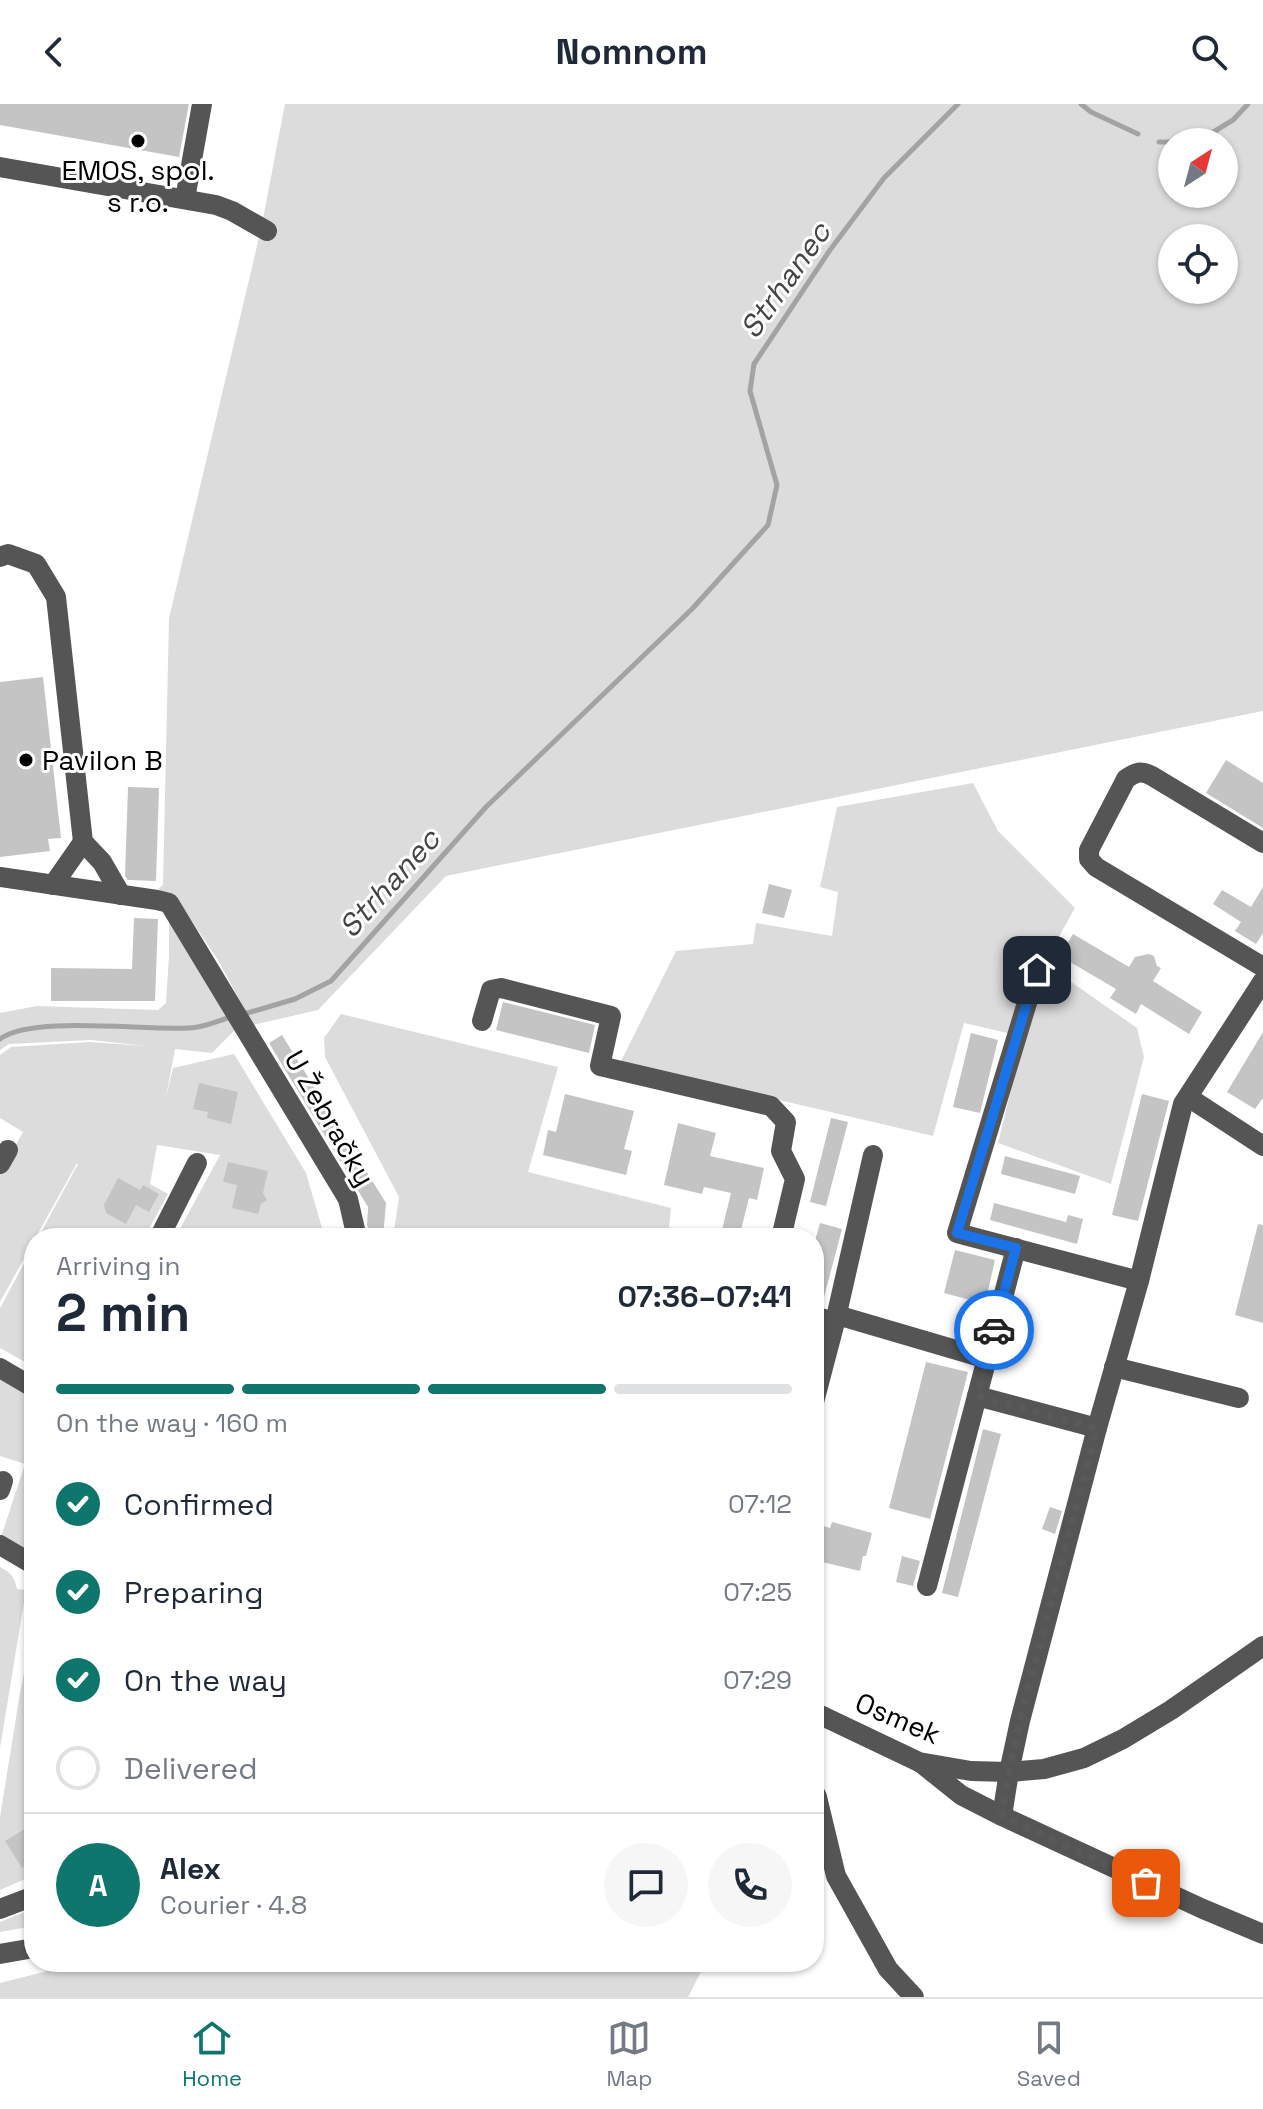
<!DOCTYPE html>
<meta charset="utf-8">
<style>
body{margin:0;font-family:"Space Grotesk",sans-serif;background:#f6f6f7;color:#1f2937;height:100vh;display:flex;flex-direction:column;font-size:30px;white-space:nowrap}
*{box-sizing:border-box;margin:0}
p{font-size:26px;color:#747a83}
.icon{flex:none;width:44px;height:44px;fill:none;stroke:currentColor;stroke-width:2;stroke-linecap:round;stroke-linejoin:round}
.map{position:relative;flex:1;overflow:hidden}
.details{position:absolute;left:24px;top:1124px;width:800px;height:744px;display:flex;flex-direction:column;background:#fff;border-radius:32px;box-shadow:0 2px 6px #0004}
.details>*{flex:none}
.needle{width:52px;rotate:36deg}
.tools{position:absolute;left:1158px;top:24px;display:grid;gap:16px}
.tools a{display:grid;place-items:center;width:80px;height:80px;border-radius:50%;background:#fff;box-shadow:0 2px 6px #0004;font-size:40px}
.pin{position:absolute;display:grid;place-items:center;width:68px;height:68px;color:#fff;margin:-34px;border-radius:16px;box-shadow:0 4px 12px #0006}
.courier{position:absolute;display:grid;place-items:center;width:80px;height:80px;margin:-40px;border:6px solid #1a73e8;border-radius:50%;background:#fff;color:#222;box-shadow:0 2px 10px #0007}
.headline em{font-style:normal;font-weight:800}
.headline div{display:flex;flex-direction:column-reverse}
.headline{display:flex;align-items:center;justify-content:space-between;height:136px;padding:0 32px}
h1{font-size:52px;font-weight:800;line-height:60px}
.bar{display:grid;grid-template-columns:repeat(4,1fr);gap:12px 8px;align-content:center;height:96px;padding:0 32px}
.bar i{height:10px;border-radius:6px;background:#e0e1e3}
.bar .current{background:#0f766e}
.bar p{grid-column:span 4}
.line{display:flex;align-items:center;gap:20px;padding:0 32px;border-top:2px solid #e0e1e3}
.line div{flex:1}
.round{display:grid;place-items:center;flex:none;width:84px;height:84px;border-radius:42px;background:#f6f6f7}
ol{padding:0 32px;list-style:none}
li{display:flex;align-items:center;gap:24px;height:88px}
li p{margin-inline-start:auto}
li .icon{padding:8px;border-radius:50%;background:#0f766e;color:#fff;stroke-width:4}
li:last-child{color:#747a83}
li i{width:44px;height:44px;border:4px solid #e0e1e3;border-radius:50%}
header{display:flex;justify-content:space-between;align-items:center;height:104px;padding:0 32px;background:#fff;font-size:36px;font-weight:800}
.tab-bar{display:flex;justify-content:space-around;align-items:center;height:112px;border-top:2px solid #e0e1e3;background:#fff;font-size:22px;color:#747a83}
.tab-bar a{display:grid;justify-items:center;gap:4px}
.tab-bar .current{color:#0f766e}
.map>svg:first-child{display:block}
</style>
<header><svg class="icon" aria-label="back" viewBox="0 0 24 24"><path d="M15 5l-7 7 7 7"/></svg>Nomnom<svg class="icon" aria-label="search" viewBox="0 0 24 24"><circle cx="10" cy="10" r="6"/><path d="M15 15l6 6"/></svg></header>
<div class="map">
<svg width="1263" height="1893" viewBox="0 0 1263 1893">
<rect width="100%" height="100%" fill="#fff"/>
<g fill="#dcdcdc" fill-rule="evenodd">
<path d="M285,0H1263V607L446,772L318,906L253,921L218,856L180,799L158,785L163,781L169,514L261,125ZM1172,38H1224V90H1172ZM1172,134H1224V186H1172Z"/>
<polygon points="973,679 998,727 1075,804 1044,859 1137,924 1144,953 1111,1080 998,1039 1024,933 964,919 933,1032 620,959 676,847 753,840 756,819 832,832 838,788 820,783 837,703"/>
<polygon points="169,815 235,926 212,949 175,945 166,993 173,964 234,950 306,1069 325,1134 175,1134 220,1051 157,1041 150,1080 168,1090 144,1134 38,1134 78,1060 77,1059 0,1198 0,1069 23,1028 0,1014 0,951 11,943 90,938 147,942 91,936 9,940 0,946 0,909 37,902 158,906 166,899 169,852"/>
<polygon points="341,910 558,963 528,1068 671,1104 668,1134 393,1134 399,1093 325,953 324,934"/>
<polygon points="34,1141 34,1263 0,1244 0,1204"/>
<polygon points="0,1271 34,1290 33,1450 0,1436 25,1360 0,1352"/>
<path d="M0,1463C10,1467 15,1474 17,1485L26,1486L0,1644Z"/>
<polygon points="34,1519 34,1771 0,1786 0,1713 20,1589"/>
<polygon points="34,1804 34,1822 0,1828 0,1818"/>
<polygon points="83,1858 706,1858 688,1893 0,1893 0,1879"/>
</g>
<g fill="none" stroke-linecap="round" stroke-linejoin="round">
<g stroke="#a3a3a3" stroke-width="5">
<polyline points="1081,0 1091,8 1138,30"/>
<polyline points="1159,38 1183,38"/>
<polyline points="1197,38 1233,16 1248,0"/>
<polyline points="244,910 295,895 331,877 486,703 692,505 768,421 777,381 750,287 754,260 830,146 884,74 958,0"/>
<path d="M0,935C32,911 145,927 189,924C203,924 217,917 231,913"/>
</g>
</g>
<g fill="#c4c4c4">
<polygon points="0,0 189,0 179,53 0,21"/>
<polygon points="43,573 61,734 48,735 50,747 0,753 0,578"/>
<polygon points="1226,656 1263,679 1263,724 1206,689"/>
<polygon points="128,683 159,684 156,777 128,776 125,772"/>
<polygon points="769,780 792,786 784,814 762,809"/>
<polygon points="1263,783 1263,829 1256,840 1235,827 1241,818 1213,800 1222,786 1251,803"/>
<polygon points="134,814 158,815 155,897 51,897 51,864 132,865"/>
<polygon points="1073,830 1129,863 1135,853 1149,850 1154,852 1157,862 1161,864 1153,877 1202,908 1189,930 1141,900 1136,910 1110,894 1116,885 1060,852"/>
<polygon points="503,898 595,921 589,949 496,926"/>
<polygon points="1263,928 1263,994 1255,1005 1227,988"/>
<polygon points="971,929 998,936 980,1009 953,1003"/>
<polygon points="282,931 386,1099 383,1134 370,1134 367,1120 368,1103 269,939"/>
<polygon points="199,979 238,988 231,1020 207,1014 208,1008 193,1005"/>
<polygon points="565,990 634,1007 624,1045 632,1047 626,1071 543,1051 548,1026 556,1028"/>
<polygon points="1142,990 1169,997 1138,1117 1112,1111"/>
<polygon points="831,1014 848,1018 826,1102 810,1098"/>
<polygon points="678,1019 716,1029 710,1052 764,1064 757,1096 749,1094 739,1134 720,1134 731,1089 704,1083 702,1090 664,1081"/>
<polygon points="1005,1052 1080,1072 1075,1090 1001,1070"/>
<polygon points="228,1058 268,1067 263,1089 267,1096 261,1100 258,1110 232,1104 237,1081 223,1078"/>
<polygon points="118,1074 140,1086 143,1081 159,1090 149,1108 136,1101 126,1120 106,1109 104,1101"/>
<polygon points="994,1099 1066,1118 1068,1111 1083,1115 1077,1140 990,1116"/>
<polygon points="820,1119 842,1125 822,1201 814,1199 814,1140"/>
<polygon points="1258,1120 1263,1121 1263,1219 1235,1211"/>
<polygon points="955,1146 995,1156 985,1200 944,1189"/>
<polygon points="926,1258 968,1268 930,1415 889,1404"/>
<polygon points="983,1325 1001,1330 958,1493 942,1489"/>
<polygon points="1050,1403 1062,1407 1055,1430 1042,1425"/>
<polygon points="832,1418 872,1429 866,1452 863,1452 860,1467 814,1456 814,1430 817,1420 830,1424"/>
<polygon points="902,1452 920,1457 913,1482 896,1478"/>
<polygon points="28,1723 34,1733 34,1757 22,1764 5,1737"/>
</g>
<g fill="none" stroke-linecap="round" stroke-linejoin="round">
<g stroke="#555" stroke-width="20">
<polyline points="0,63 216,101 232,107 267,127"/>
<polyline points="185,95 202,0"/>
<polyline points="0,453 8,450 36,460 56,493 83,738 102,758 121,791"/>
<path d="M1263,739L1152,672C1141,666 1136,668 1126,675L1089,746V755L1096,763L1263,863"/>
<polyline points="0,773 157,796 169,799 348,1095 357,1134"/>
<polyline points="53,781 83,738"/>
<polyline points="1037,866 957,1129 1139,1177"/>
<polyline points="482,917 491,886 501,884 611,912 600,962 771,1002 786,1018 781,1047 795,1075 781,1134"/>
<polyline points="1188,993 1263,1042"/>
<polyline points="0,1060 8,1046"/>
<polyline points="159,1134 197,1059"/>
<polyline points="837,1211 987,1255"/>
<polyline points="814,1212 835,1218"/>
<polyline points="1114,1263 1239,1294"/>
<polyline points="0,1264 34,1284"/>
<polyline points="977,1292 1097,1324"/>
<polyline points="814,1298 835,1218 873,1051"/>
<polyline points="0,1386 3,1377"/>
<polyline points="0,1441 34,1461"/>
<polyline points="927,1482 1016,1144"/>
<polyline points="814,1608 919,1658 971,1667 1009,1668 1044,1665 1084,1654 1123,1635 1171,1606 1263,1542"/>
<polyline points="921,1659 961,1691 1002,1712 1203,1805 1263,1830"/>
<polyline points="814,1687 817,1693 836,1772 888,1865 914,1893"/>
<polyline points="1002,1712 1009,1668 1020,1617 1097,1324 1139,1177 1183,1000 1263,877"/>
<polyline points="0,1805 34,1792"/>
<polyline points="0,1850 34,1844"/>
</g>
</g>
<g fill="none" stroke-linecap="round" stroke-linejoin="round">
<polyline stroke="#595959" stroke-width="8" stroke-dasharray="0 14.4" points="994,1226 977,1292 1097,1324 1020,1617 1009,1668 1002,1712 1146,1779"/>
<polyline stroke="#1a73e8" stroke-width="10" points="994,1226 1016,1144 957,1129 1037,866"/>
</g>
<g fill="#000" stroke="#fff" stroke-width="3">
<circle cx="138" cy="37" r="8"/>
<circle cx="26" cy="656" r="8"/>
</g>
<g text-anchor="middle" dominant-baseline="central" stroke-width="6" stroke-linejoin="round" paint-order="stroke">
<g font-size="28" fill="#000" stroke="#fff">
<text x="138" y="66">EMOS, spol.<tspan x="138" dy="32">s r.o.</tspan></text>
<text x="42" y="656" text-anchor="start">Pavilon B</text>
</g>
<g font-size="28" fill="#000" stroke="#fff">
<text transform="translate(330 1014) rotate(60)">U Žebračky</text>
<text transform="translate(898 1614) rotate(23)">Osmek</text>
</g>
<g font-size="30" font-style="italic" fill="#444" stroke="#fff">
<text transform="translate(785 176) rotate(-55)">Strhanec</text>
<text transform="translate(389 779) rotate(-48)">Strhanec</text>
</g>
</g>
</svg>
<div class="tools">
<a><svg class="needle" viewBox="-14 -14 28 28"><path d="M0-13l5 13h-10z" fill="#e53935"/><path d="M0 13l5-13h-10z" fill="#747a83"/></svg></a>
<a><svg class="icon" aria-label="locate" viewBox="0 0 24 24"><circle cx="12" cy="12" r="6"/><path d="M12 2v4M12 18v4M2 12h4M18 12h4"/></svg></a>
</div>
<div class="pin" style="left:1146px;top:1779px;background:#ea580c"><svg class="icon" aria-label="bag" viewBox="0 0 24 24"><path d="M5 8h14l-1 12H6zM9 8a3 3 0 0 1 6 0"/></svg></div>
<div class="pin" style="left:1037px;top:866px;background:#1f2937"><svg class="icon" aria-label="home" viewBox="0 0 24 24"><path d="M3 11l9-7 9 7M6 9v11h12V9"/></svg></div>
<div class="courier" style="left:994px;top:1226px"><svg class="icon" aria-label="car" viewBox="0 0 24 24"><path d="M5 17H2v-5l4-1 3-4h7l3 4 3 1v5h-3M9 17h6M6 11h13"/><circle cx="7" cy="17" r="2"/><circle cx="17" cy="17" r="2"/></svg></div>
<section class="details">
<div class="headline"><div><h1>2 min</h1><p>Arriving in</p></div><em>07:36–07:41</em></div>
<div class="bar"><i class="current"></i><i class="current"></i><i class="current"></i><i></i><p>On the way · 160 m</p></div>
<ol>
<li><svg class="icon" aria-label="check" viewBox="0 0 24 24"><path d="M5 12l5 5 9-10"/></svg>Confirmed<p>07:12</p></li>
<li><svg class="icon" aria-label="check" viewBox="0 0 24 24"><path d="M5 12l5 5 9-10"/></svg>Preparing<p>07:25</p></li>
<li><svg class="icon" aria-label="check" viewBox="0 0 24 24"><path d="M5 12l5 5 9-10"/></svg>On the way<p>07:29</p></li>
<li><i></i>Delivered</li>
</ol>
<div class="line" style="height:144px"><b class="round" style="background:#0f766e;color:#fff">A</b><div><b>Alex</b><p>Courier · 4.8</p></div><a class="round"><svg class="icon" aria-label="chat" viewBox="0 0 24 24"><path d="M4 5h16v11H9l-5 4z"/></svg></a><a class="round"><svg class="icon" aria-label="phone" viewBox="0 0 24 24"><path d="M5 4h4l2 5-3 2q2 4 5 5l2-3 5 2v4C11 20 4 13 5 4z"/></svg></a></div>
</section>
</div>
<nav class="tab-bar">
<a class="current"><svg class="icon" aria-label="home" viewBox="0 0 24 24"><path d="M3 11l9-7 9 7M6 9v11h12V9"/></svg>Home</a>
<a><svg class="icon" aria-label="map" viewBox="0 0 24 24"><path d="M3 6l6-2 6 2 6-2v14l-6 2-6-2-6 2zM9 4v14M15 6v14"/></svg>Map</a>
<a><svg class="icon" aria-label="saved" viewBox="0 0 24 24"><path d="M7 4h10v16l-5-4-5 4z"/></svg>Saved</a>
</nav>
